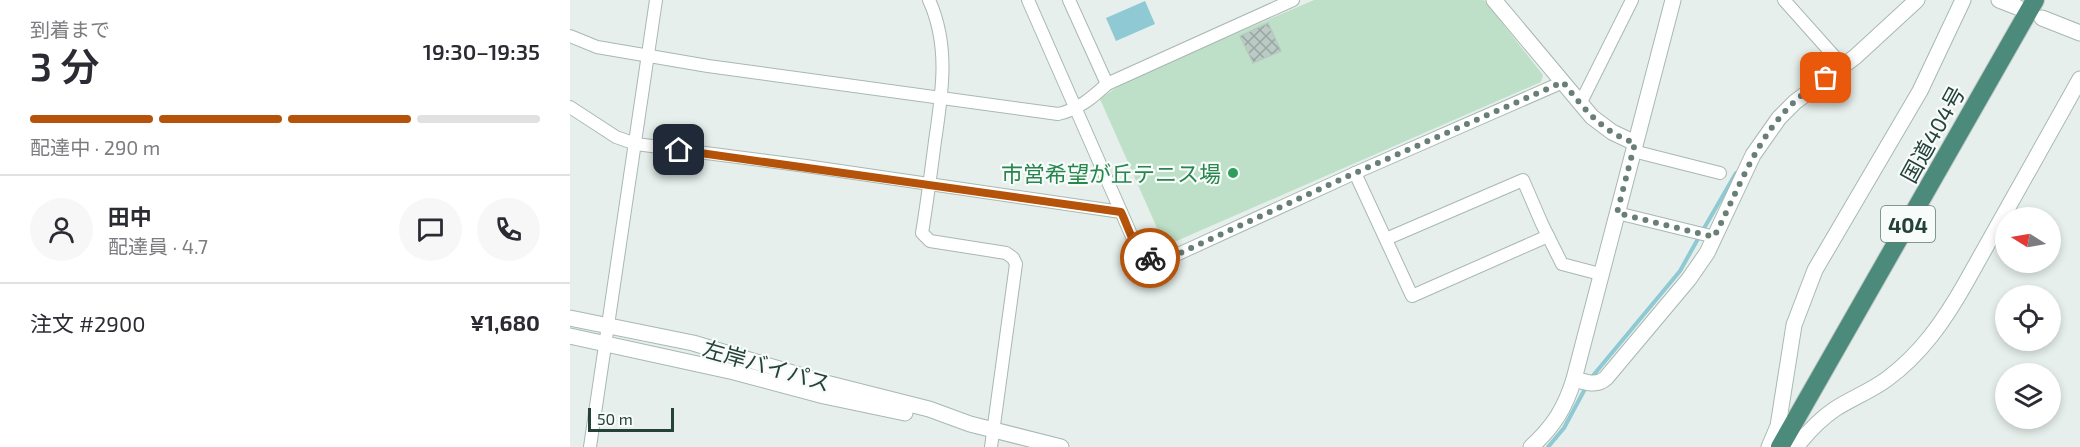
<!DOCTYPE html>
<html lang="ja">
<meta charset="utf-8">
<style>
body{margin:0;font-family:"Exo 2","Noto Sans JP",sans-serif;background:#f7f7f7;color:#2b2b33;height:100vh;display:flex;flex-direction:column;font-size:22px;white-space:nowrap}
*{box-sizing:border-box;margin:0}
p{font-size:20px;color:#7c7c81}
.icon{flex:none;width:33px;height:33px;fill:none;stroke:currentColor;stroke-width:2;stroke-linecap:round;stroke-linejoin:round}
.map{position:relative;flex:1;overflow:hidden}
.drawer{display:flex;flex-direction:column;background:#fff;width:570px}
.drawer>*{flex:none}
.needle{width:39px;rotate:281deg}
.fabs{position:absolute;left:1425px;top:207px;display:grid;gap:12px}
.fabs a{display:grid;place-items:center;width:66px;height:66px;border-radius:50%;background:#fff;box-shadow:0 3px 9px #0003;font-size:30px}
.scale{position:absolute;left:18px;bottom:15px;width:86px;box-sizing:border-box;padding-left:6px;border:3px solid #24423a;border-top:0;font-size:16px;line-height:21px;white-space:nowrap;color:#24423a;-webkit-text-stroke:4px #f7fbf9;paint-order:stroke}
.pin{position:absolute;display:grid;place-items:center;width:51px;height:51px;color:#fff;margin:-26px;border-radius:12px;box-shadow:0 3px 9px #0006}
.courier{position:absolute;display:grid;place-items:center;width:60px;height:60px;margin:-30px;border:4px solid #b45309;border-radius:50%;background:#fff;color:#222;box-shadow:0 2px 8px #0007}
.overview em{font-style:normal;font-weight:600}
.overview div{display:flex;flex-direction:column-reverse}
.overview{display:flex;align-items:center;justify-content:space-between;height:102px;padding:0 30px}
h1{font-size:39px;font-weight:600;line-height:45px}
.bar{display:grid;grid-template-columns:repeat(4,1fr);gap:9px 6px;align-content:center;height:72px;padding:0 30px}
.bar i{height:8px;border-radius:4px;background:#e1e1e2}
.bar .selected{background:#b45309}
.bar p{grid-column:span 4}
.line{display:flex;align-items:center;gap:15px;padding:0 30px;border-top:2px solid #e1e1e2}
.line div{flex:1}
.round{display:grid;place-items:center;flex:none;width:63px;height:63px;border-radius:32px;background:#f7f7f7}
main{display:flex;flex:1;min-height:0}
.map>svg:first-child{display:block}
</style>
<main>
<section class="drawer">
<div class="overview"><div><h1>3 分</h1><p>到着まで</p></div><em>19:30–19:35</em></div>
<div class="bar"><i class="selected"></i><i class="selected"></i><i class="selected"></i><i></i><p>配達中 · 290 m</p></div>
<div class="line" style="height:108px"><a class="round"><svg class="icon" aria-label="person" viewBox="0 0 24 24"><circle cx="12" cy="8" r="4"/><path d="M4 21q1-7 8-7t8 7"/></svg></a><div><b>田中</b><p>配達員 · 4.7</p></div><a class="round"><svg class="icon" aria-label="chat" viewBox="0 0 24 24"><path d="M4 5h16v11H9l-5 4z"/></svg></a><a class="round"><svg class="icon" aria-label="phone" viewBox="0 0 24 24"><path d="M5 4h4l2 5-3 2q2 4 5 5l2-3 5 2v4C11 20 4 13 5 4z"/></svg></a></div>
<div class="line" style="height:78px"><div>注文 #2900</div><b>¥1,680</b></div>
</section>
<div class="map">
<svg width="1510" height="447" viewBox="0 0 1510 447">
<defs>
<pattern id="building-cross-hatch" width="8" height="8" patternUnits="userSpaceOnUse" patternTransform="scale(1.5)"><rect width="8" height="8" fill="#bbcac4"/><path d="M0 0l8 8M0 8l8-8" fill="none" stroke="#98a6a0"/></pattern>
</defs>
<rect width="100%" height="100%" fill="#e6efeb"/>
<polygon fill="#bfe0c8" points="744,0 914,0 973,75 971,82 595,246 530,99 557,80"/>
<polygon fill="#8ec9d4" points="575,1 585,24 546,41 536,18"/>
<g fill="none" stroke-linecap="round" stroke-linejoin="round">
<g stroke="#8ec9d4" stroke-width="4">
<polyline points="1133,230 1166,173"/>
<polyline points="1021,378 1110,271 1129,237"/>
<polyline points="978,447 994,428 1016,387"/>
</g>
</g>
<polygon fill="url(#building-cross-hatch)" stroke="#b8c9c2" stroke-width="1.5" points="698,23 711,51 683,63 670,36"/>
<g fill="none" stroke-linecap="round" stroke-linejoin="round">
<g stroke="#a8b8b2" stroke-width="14">
<g id="minor">
<path d="M359,0C380,46 372,93 365,141C361,172 357,203 352,233L360,241L436,253L443,258L446,264L421,447"/>
<path d="M458,0L567,248C577,261 592,261 606,255L785,173L993,82"/>
<polyline points="499,0 537,84"/>
<polyline points="1214,0 1272,65"/>
<path d="M0,36L27,47L138,66L488,114C508,110 523,97 537,84L723,0"/>
<polyline points="1010,104 1062,0"/>
<polyline points="0,107 46,137 66,144 236,166 551,212"/>
<polyline points="1063,151 1150,173"/>
<polyline points="785,173 842,296 978,236"/>
<polyline points="1047,213 1145,237"/>
<polyline points="816,239 953,180 972,224 992,264 1030,274"/>
<polyline points="20,447 86,0"/>
</g>
</g>
<g stroke="#a8b8b2" stroke-width="17">
<g id="tertiary">
<polyline points="924,0 1022,117 1042,132 1065,143"/>
<polyline points="1429,0 1447,7"/>
<polyline points="1472,18 1510,33"/>
<polyline points="0,318 123,343 256,383 359,409 400,424 491,447"/>
<polyline points="0,336 164,372 254,396 335,413"/>
<path d="M1004,379C1016,382 1026,387 1036,378L1119,279L1137,253L1183,155L1209,118L1225,102L1285,57L1347,0"/>
<path d="M961,447C984,426 995,408 1004,379L1103,0"/>
<polyline points="1199,447 1208,426 1224,325 1245,270 1350,91 1393,0"/>
<path d="M1226,447C1237,433 1250,419 1265,409C1282,398 1301,391 1317,379C1351,354 1374,321 1395,284L1510,79"/>
</g>
</g>
<g stroke="#c2cac8" stroke-width="20">
<polyline id="trunk" points="1210,447 1465,0"/>
</g>
<use href="#minor" stroke="#fff" stroke-width="12"/>
<use href="#tertiary" stroke="#fff" stroke-width="15"/>
<use href="#trunk" stroke="#4c8a7c" stroke-width="18"/>
</g>
<g fill="none" stroke-linecap="round" stroke-linejoin="round">
<path stroke="#687f78" stroke-width="6" stroke-dasharray="0 10.8" d="M580,258L590,259L606,255L785,173L993,82C1013,108 1033,133 1065,143L1047,213L1144,237C1168,191 1185,140 1223,103C1233,93 1245,86 1256,78"/>
<path stroke="#b45309" stroke-width="8" d="M109,150L551,212C559,228 563,250 580,258"/>
</g>
<circle fill="#2e9e5b" stroke="#f7fbf9" stroke-width="2" cx="663" cy="173" r="6"/>
<g text-anchor="middle" dominant-baseline="central" stroke-width="4.5" stroke-linejoin="round" paint-order="stroke">
<rect fill="#f7fbf9" stroke="#637a73" stroke-width="1.5" x="1311" y="206" width="54" height="36" rx="4.5"/>
<g font-size="21" font-weight="bold" fill="#24423a">
<text x="1338" y="224">404</text>
</g>
<g font-size="22" fill="#24423a" stroke="#f7fbf9">
<text transform="translate(1362 134) rotate(-61)">国道404号</text>
<text transform="translate(197 365) rotate(16)">左岸バイパス</text>
</g>
<g font-size="22" fill="#27864d" stroke="#f7fbf9" text-anchor="end">
<text x="651" y="173">市営希望が丘テニス場</text>
</g>
</g>
</svg>
<div class="fabs">
<a><svg class="needle" viewBox="-14 -14 28 28"><path d="M0-13l5 13h-10z" fill="#e53935"/><path d="M0 13l5-13h-10z" fill="#7c7c81"/></svg></a>
<a><svg class="icon" aria-label="locate" viewBox="0 0 24 24"><circle cx="12" cy="12" r="6"/><path d="M12 2v4M12 18v4M2 12h4M18 12h4"/></svg></a>
<a><svg class="icon" aria-label="layers" viewBox="0 0 24 24"><path d="M12 4l9 5-9 5-9-5zM3 14l9 5 9-5"/></svg></a>
</div>
<div class="scale">50 m</div>
<div class="pin" style="left:1256px;top:78px;background:#ea580c"><svg class="icon" aria-label="bag" viewBox="0 0 24 24"><path d="M5 8h14l-1 12H6zM9 8a3 3 0 0 1 6 0"/></svg></div>
<div class="pin" style="left:109px;top:150px;background:#1f2937"><svg class="icon" aria-label="home" viewBox="0 0 24 24"><path d="M3 11l9-7 9 7M6 9v11h12V9"/></svg></div>
<div class="courier" style="left:580px;top:258px"><svg class="icon" aria-label="bike" viewBox="0 0 24 24"><circle cx="6" cy="16" r="4"/><circle cx="18" cy="16" r="4"/><path d="M6 16l4-8h5l3 8M10 8l3 8H6M13 5h3"/></svg></div>
</div>
</main>
